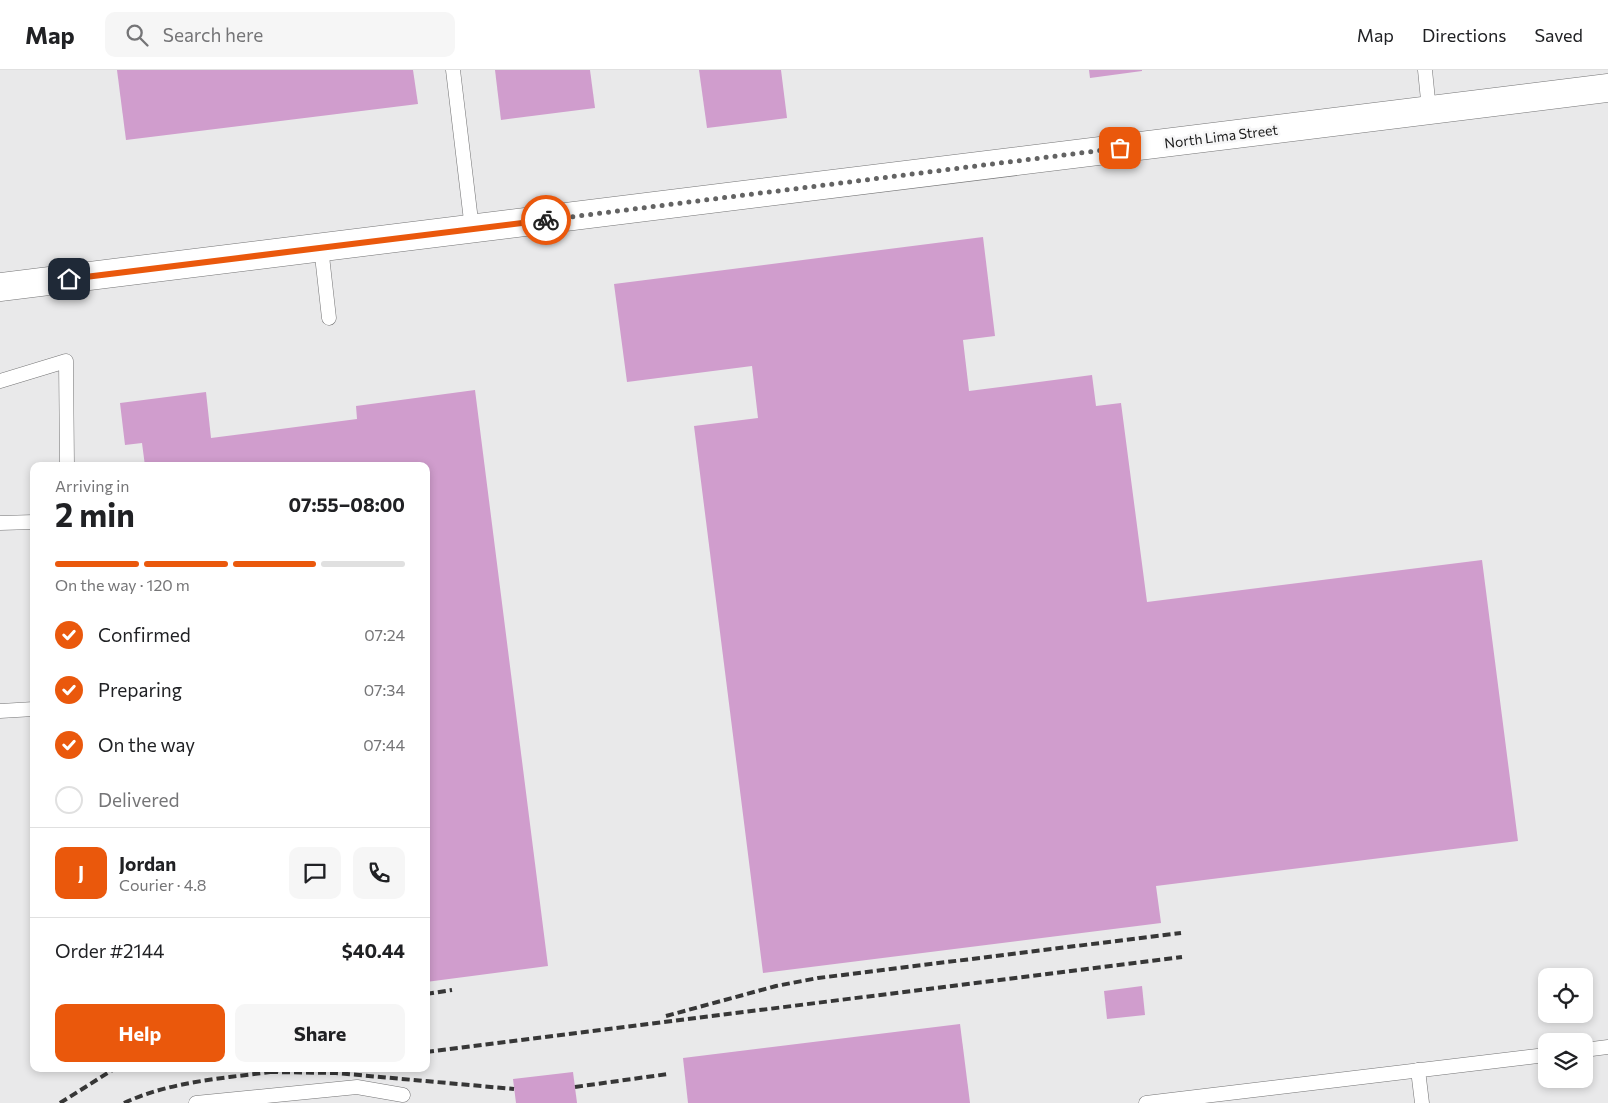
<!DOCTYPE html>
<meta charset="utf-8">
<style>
body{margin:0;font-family:Commissioner,sans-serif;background:#f6f6f6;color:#202124;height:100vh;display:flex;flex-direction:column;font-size:19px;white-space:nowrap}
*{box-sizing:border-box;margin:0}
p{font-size:16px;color:#757577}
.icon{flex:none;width:28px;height:28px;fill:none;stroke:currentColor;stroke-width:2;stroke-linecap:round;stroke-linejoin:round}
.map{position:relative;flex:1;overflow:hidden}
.sheet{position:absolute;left:30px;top:392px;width:400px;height:610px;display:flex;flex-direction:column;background:#fff;border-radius:10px;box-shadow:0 2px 8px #0003}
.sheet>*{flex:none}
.fabs{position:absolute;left:1538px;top:898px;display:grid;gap:10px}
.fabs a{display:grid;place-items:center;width:55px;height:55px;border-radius:10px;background:#fff;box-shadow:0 2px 8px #0003;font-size:25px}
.pin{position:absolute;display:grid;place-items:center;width:42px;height:42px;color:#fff;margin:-21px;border-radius:10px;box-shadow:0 2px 8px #0006}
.courier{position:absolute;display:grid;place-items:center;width:50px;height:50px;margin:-25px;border:4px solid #ea580c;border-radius:50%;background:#fff;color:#222;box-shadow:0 1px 6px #0007}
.overview em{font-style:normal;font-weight:700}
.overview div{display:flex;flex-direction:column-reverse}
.overview{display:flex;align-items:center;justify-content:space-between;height:85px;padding:0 25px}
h1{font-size:32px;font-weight:700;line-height:38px}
.bar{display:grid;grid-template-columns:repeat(4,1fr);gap:8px 5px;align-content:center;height:60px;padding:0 25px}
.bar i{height:6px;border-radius:4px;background:#e0e0e0}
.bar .selected{background:#ea580c}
.bar p{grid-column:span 4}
.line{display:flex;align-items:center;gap:12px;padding:0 25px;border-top:1px solid #e0e0e0}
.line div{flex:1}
.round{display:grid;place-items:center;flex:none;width:52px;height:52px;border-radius:10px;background:#f6f6f6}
ol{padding:0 25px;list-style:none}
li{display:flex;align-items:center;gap:15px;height:55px}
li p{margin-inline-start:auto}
li .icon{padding:5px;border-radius:50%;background:#ea580c;color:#fff;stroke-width:4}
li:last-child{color:#757577}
li i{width:28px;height:28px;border:2px solid #e0e0e0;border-radius:50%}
.button{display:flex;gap:10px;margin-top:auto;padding:10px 25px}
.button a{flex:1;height:58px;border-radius:10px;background:#ea580c;color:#fff;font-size:20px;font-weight:700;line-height:58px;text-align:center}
.button a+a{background:#f6f6f6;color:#202124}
header{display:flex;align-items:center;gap:30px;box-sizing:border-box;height:70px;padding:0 25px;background:#fff;border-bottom:1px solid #e0e0e0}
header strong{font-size:24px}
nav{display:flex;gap:28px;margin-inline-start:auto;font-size:18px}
.search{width:350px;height:45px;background:#f6f6f6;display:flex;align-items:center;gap:12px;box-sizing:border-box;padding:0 18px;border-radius:10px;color:#757577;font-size:19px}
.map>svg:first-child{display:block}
</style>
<header>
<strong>Map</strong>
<div class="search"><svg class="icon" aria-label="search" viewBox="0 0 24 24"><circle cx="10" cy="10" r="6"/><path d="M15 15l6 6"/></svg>Search here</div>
<nav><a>Map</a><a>Directions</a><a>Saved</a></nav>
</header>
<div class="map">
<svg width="1608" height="1033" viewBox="0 0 1608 1033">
<rect width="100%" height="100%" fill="#e9e9ea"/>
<g fill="#d09dcd">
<polygon points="117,0 413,0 418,34 126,70"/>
<polygon points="495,0 590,0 595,38 501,50"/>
<polygon points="699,0 781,0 787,48 707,58"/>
<polygon points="1089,0 1142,0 1142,1 1090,8"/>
<polygon points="983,167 995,266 963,270 969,321 1092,305 1096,336 1121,333 1147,532 1482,490 1518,771 1156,816 1161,853 763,903 694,356 758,348 752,296 627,312 614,214"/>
<polygon points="475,320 548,896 426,912 426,396 145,396 142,373 125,375 120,333 206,322 211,368 357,349 356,336"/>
<polygon points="1142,916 1145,945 1107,949 1104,921"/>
<polygon points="960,954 970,1033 688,1033 683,988"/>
<polygon points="573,1002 577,1033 516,1033 513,1009"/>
</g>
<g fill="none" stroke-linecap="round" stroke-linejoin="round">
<g stroke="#747475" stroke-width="15">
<g id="service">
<polyline points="453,0 472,159"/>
<polyline points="1425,0 1429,40"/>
<polyline points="321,177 329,248"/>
<polyline points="0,311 66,291 67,396"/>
<polyline points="0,453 34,452"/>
<polyline points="0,641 34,639"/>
<polyline points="1584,980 1608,977"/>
<polyline points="1418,1000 1422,1033"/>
<polyline points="196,1033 357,1017 403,1025"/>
<polyline points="1146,1033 1546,985"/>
</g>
</g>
<g stroke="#747475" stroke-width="29">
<polyline id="minor" points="0,217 1608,18"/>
</g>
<use href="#service" stroke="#fff" stroke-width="14"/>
<use href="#minor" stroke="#fff" stroke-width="28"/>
<g stroke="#373737" stroke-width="4" stroke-dasharray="8 4" stroke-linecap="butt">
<polyline points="426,924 452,920"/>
<polyline points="666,946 776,916 818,908 1181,863"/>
<polyline points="426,982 1182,887"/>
<polyline points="270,1002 336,1003 514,1019"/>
<polyline points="575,1017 668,1004"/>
<polyline points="60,1033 114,999"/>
<path d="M124,1033C171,1011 226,1008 278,1001"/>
</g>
</g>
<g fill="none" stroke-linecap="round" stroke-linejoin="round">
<polyline stroke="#636363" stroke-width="5" stroke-dasharray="0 9" points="546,150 1120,78"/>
<polyline stroke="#ea580c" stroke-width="6" points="69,209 546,150"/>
</g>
<g text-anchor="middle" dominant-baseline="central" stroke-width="5" stroke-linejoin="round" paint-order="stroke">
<g font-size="14" fill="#1b1b1b" stroke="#f6f6f7">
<text transform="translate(1221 66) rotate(-7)">North Lima Street</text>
</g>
</g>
</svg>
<div class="fabs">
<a><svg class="icon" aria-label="locate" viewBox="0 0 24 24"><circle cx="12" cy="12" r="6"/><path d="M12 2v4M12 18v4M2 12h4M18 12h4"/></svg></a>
<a><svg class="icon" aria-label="layers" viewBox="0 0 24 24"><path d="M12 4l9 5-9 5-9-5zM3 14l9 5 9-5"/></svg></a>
</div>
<div class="pin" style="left:1120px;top:78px;background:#ea580c"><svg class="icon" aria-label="bag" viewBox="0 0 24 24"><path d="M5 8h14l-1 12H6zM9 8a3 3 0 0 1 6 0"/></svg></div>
<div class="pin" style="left:69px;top:209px;background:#1f2937"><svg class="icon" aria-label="home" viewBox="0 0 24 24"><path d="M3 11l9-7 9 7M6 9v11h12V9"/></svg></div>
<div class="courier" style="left:546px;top:150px"><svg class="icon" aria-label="bike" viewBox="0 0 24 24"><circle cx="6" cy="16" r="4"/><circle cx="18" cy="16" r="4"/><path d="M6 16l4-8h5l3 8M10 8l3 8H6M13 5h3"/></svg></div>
<section class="sheet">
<div class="overview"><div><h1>2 min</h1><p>Arriving in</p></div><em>07:55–08:00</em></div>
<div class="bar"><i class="selected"></i><i class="selected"></i><i class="selected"></i><i></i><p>On the way · 120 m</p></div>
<ol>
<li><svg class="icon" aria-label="check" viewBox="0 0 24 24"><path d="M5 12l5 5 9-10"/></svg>Confirmed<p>07:24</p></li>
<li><svg class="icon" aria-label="check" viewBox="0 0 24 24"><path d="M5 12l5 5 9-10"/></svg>Preparing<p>07:34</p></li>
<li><svg class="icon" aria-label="check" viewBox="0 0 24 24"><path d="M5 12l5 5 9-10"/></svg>On the way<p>07:44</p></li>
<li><i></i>Delivered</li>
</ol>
<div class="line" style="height:90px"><b class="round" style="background:#ea580c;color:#fff">J</b><div><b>Jordan</b><p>Courier · 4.8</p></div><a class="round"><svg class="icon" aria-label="chat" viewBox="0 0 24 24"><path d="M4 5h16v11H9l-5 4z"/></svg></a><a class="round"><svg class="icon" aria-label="phone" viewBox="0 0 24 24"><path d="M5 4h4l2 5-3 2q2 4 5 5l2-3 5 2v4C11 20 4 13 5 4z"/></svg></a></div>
<div class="line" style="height:65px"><div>Order #2144</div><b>$40.44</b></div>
<div class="button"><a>Help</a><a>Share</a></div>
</section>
</div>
